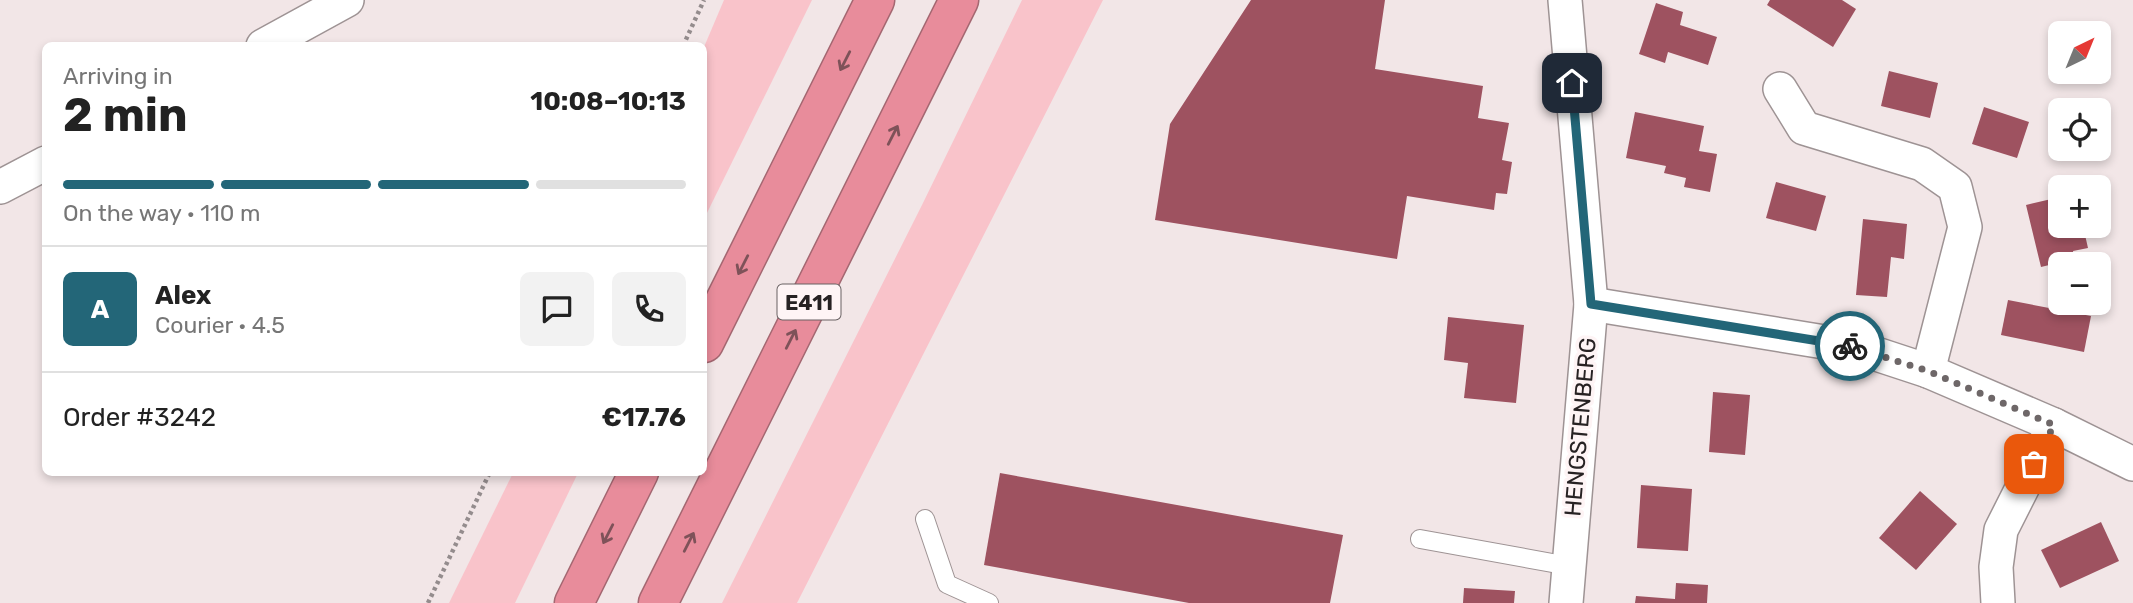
<!DOCTYPE html>
<meta charset="utf-8">
<style>
body{margin:0;font-family:Rubik,sans-serif;background:#f2f2f2;color:#222;height:100vh;display:flex;flex-direction:column;font-size:26px;white-space:nowrap}
*{box-sizing:border-box;margin:0}
p{font-size:23px;color:#767676}
.icon{flex:none;width:38px;height:38px;fill:none;stroke:currentColor;stroke-width:2;stroke-linecap:round;stroke-linejoin:round}
.map{position:relative;flex:1;overflow:hidden}
.details{position:absolute;left:42px;top:42px;width:665px;height:434px;display:flex;flex-direction:column;background:#fff;border-radius:10px;box-shadow:0 4px 10px #0003}
.details>*{flex:none}
.needle{width:46px;rotate:43deg}
.controls{position:absolute;left:2048px;top:21px;display:grid;gap:14px}
.controls a{display:grid;place-items:center;width:63px;height:63px;border-radius:10px;background:#fff;box-shadow:0 4px 10px #0003;font-size:35px}
.pin{position:absolute;display:grid;place-items:center;width:60px;height:60px;color:#fff;margin:-30px;border-radius:14px;box-shadow:0 4px 10px #0006}
.courier{position:absolute;display:grid;place-items:center;width:70px;height:70px;margin:-35px;border:5px solid #236678;border-radius:50%;background:#fff;color:#222;box-shadow:0 2px 9px #0007}
.overview em{font-style:normal;font-weight:700}
.overview div{display:flex;flex-direction:column-reverse}
.overview{display:flex;align-items:center;justify-content:space-between;height:119px;padding:0 21px}
h1{font-size:46px;font-weight:700;line-height:52px}
.bar{display:grid;grid-template-columns:repeat(4,1fr);gap:10px 7px;align-content:center;height:84px;padding:0 21px}
.bar i{height:9px;border-radius:5px;background:#e0e0e0}
.bar .current{background:#236678}
.bar p{grid-column:span 4}
.line{display:flex;align-items:center;gap:18px;padding:0 21px;border-top:2px solid #e0e0e0}
.line div{flex:1}
.round{display:grid;place-items:center;flex:none;width:74px;height:74px;border-radius:10px;background:#f2f2f2}
.map>svg:first-child{display:block}
</style>
<div class="map">
<svg width="2133" height="603" viewBox="0 0 2133 603">
<rect width="100%" height="100%" fill="#f2e6e7"/>
<g fill="#f9c3ca">
<polygon points="724,0 812,0 704,219 704,47"/>
<polygon points="1022,0 1103,0 797,603 722,603 922,205"/>
<polygon points="513,473 578,473 515,603 449,603"/>
</g>
<g fill="#9e5260">
<polygon points="1251,0 1385,0 1375,69 1483,86 1478,118 1509,123 1502,160 1512,162 1507,194 1496,193 1494,210 1407,196 1397,259 1155,220 1170,124"/>
<polygon points="1770,0 1842,0 1856,9 1833,47 1767,5"/>
<polygon points="1656,3 1683,12 1680,25 1717,37 1708,65 1668,52 1665,63 1639,54"/>
<polygon points="1889,71 1938,83 1930,118 1881,106"/>
<polygon points="1984,107 2029,122 2017,158 1972,144"/>
<polygon points="1635,112 1704,126 1699,151 1717,154 1710,192 1684,187 1686,178 1664,173 1666,166 1626,158"/>
<polygon points="1776,182 1826,196 1816,231 1766,218"/>
<polygon points="2060,197 2060,226 2072,226 2073,229 2083,226 2088,248 2073,251 2074,259 2041,267 2026,205"/>
<polygon points="1863,219 1907,224 1904,259 1891,257 1887,297 1856,295"/>
<polygon points="2008,300 2091,316 2084,352 2001,335"/>
<polygon points="1448,317 1524,325 1516,403 1464,398 1468,363 1444,360"/>
<polygon points="1713,392 1750,395 1745,455 1709,452"/>
<polygon points="1000,473 1343,535 1330,603 1189,603 984,565"/>
<polygon points="1641,485 1692,489 1688,551 1637,548"/>
<polygon points="1920,491 1957,524 1916,570 1879,538"/>
<polygon points="2101,522 2119,561 2060,588 2041,550"/>
<polygon points="1676,583 1708,585 1707,603 1635,603 1636,596 1675,599"/>
<polygon points="1464,588 1515,591 1514,603 1463,603"/>
</g>
<g fill="none" stroke-linecap="round" stroke-linejoin="round">
<g stroke="#9e9394" stroke-width="20">
<g id="lane">
<polyline points="925,519 947,584 989,603"/>
<polyline points="1420,539 1569,566"/>
</g>
</g>
<g stroke="#9e9394" stroke-width="36">
<g id="street">
<polyline points="1565,0 1591,304 1566,603"/>
<polyline points="263,46 347,0"/>
<polyline points="1780,89 1804,128 1922,164 1955,187 1965,227 1928,371"/>
<polyline points="0,187 46,163"/>
<polyline points="1591,304 1855,347 1928,371 2054,425 2133,464"/>
<polyline points="1998,603 1996,567 2001,530 2054,425"/>
</g>
</g>
<g stroke="#a46771" stroke-width="41">
<g id="highway">
<polyline points="704,343 875,0"/>
<polyline points="574,603 639,472"/>
<polyline points="658,603 959,0"/>
</g>
</g>
<g stroke="#948c8d" stroke-width="4.5" stroke-dasharray="3.5 3.5" stroke-linecap="butt">
<polyline points="683,46 704,0"/>
<polyline points="428,603 490,472"/>
</g>
<use href="#lane" stroke="#fff" stroke-width="18"/>
<use href="#street" stroke="#fff" stroke-width="33"/>
<use href="#highway" stroke="#e88c9b" stroke-width="38"/>
</g>
<defs><path id="oneway-shaft" d="M-6 0H5M1.5-3L5.5 0L1.5 3" fill="none" stroke-width="1.6" stroke-linecap="round" stroke-linejoin="round" transform="scale(1.75)"/></defs>
<g stroke="#7e5259">
<use href="#oneway-shaft" transform="translate(845 61) rotate(117)"/>
<use href="#oneway-shaft" transform="translate(893 135) rotate(-63)"/>
<use href="#oneway-shaft" transform="translate(743 265) rotate(117)"/>
<use href="#oneway-shaft" transform="translate(791 339) rotate(-63)"/>
<use href="#oneway-shaft" transform="translate(608 534) rotate(117)"/>
<use href="#oneway-shaft" transform="translate(689 542) rotate(-63)"/>
</g>
<g fill="none" stroke-linecap="round" stroke-linejoin="round">
<polyline stroke="#6e6768" stroke-width="7" stroke-dasharray="0 12.6" points="1850,346 1928,371 2054,425 2034,464"/>
<polyline stroke="#236678" stroke-width="9" points="1572,83 1591,304 1850,346"/>
</g>
<g text-anchor="middle" dominant-baseline="central" stroke-width="7" stroke-linejoin="round" paint-order="stroke">
<rect fill="#fef4f5" stroke="#686162" stroke-width="2" x="777.5" y="284.5" width="63" height="35" rx="5"/>
<g font-size="21" font-weight="bold" fill="#272223">
<text x="809" y="302">E411</text>
</g>
<g font-size="23" fill="#272223" stroke="#fef4f5">
<text transform="translate(1580 427) rotate(-85)">HENGSTENBERG</text>
</g>
</g>
</svg>
<div class="controls">
<a><svg class="needle" viewBox="-14 -14 28 28"><path d="M0-13l5 13h-10z" fill="#e53935"/><path d="M0 13l5-13h-10z" fill="#767676"/></svg></a>
<a><svg class="icon" aria-label="locate" viewBox="0 0 24 24"><circle cx="12" cy="12" r="6"/><path d="M12 2v4M12 18v4M2 12h4M18 12h4"/></svg></a>
<a>+</a>
<a>−</a>
</div>
<div class="pin" style="left:2034px;top:464px;background:#ea580c"><svg class="icon" aria-label="bag" viewBox="0 0 24 24"><path d="M5 8h14l-1 12H6zM9 8a3 3 0 0 1 6 0"/></svg></div>
<div class="pin" style="left:1572px;top:83px;background:#1f2937"><svg class="icon" aria-label="home" viewBox="0 0 24 24"><path d="M3 11l9-7 9 7M6 9v11h12V9"/></svg></div>
<div class="courier" style="left:1850px;top:346px"><svg class="icon" aria-label="bike" viewBox="0 0 24 24"><circle cx="6" cy="16" r="4"/><circle cx="18" cy="16" r="4"/><path d="M6 16l4-8h5l3 8M10 8l3 8H6M13 5h3"/></svg></div>
<section class="details">
<div class="overview"><div><h1>2 min</h1><p>Arriving in</p></div><em>10:08–10:13</em></div>
<div class="bar"><i class="current"></i><i class="current"></i><i class="current"></i><i></i><p>On the way · 110 m</p></div>
<div class="line" style="height:126px"><b class="round" style="background:#236678;color:#fff">A</b><div><b>Alex</b><p>Courier · 4.5</p></div><a class="round"><svg class="icon" aria-label="chat" viewBox="0 0 24 24"><path d="M4 5h16v11H9l-5 4z"/></svg></a><a class="round"><svg class="icon" aria-label="phone" viewBox="0 0 24 24"><path d="M5 4h4l2 5-3 2q2 4 5 5l2-3 5 2v4C11 20 4 13 5 4z"/></svg></a></div>
<div class="line" style="height:91px"><div>Order #3242</div><b>€17.76</b></div>
</section>
</div>
